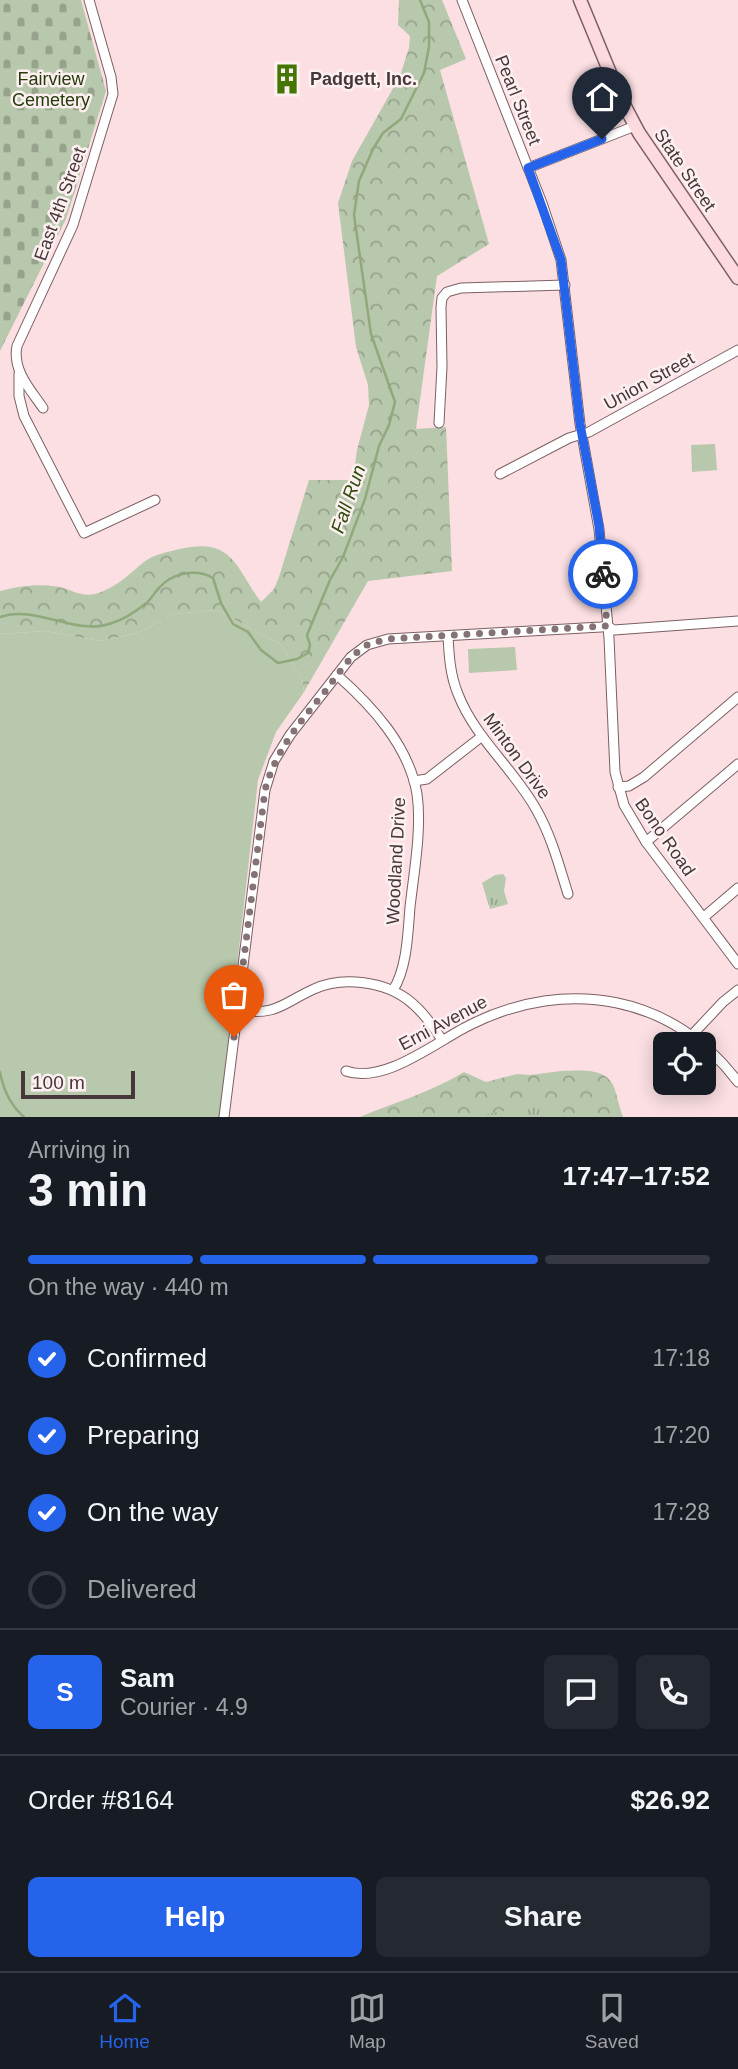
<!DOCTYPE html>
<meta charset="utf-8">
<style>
body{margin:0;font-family:Helvetica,sans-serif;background:#242831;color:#f1f3f6;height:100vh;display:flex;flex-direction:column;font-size:26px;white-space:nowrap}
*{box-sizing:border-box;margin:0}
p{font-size:23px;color:#9ea1a6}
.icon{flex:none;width:38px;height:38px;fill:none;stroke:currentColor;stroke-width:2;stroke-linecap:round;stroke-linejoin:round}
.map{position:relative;height:1117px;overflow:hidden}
.drawer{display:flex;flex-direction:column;background:#171b24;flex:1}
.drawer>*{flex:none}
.tools{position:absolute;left:653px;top:1032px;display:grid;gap:14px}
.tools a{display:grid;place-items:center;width:63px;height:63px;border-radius:10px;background:#171b24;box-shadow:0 4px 18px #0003;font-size:35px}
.scale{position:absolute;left:21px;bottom:18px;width:114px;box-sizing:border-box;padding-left:7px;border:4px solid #46383a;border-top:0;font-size:19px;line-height:24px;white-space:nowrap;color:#46383a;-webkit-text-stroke:5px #fef0f1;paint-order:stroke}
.pin{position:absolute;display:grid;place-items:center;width:60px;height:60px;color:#fff;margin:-72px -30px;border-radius:50% 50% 50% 0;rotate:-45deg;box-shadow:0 0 7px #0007}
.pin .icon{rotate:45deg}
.courier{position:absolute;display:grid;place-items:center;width:70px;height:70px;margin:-35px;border:5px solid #2563eb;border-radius:50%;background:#fff;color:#222;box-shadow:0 2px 9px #0007}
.overview em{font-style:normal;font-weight:800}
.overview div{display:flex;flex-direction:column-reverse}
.overview{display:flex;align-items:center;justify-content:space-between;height:119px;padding:0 28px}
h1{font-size:46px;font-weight:800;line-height:52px}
.bar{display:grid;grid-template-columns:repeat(4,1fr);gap:10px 7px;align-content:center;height:84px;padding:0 28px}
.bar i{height:9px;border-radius:5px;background:#363941}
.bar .selected{background:#2563eb}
.bar p{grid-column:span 4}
.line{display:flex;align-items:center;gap:18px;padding:0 28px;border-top:2px solid #363941}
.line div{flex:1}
.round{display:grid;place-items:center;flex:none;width:74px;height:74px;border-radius:10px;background:#242831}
ol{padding:0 28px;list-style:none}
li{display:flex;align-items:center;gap:21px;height:77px}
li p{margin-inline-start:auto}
li .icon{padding:7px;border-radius:50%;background:#2563eb;color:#fff;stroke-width:4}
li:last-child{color:#9ea1a6}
li i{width:38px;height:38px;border:4px solid #363941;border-radius:50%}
.cta{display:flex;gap:14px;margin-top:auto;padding:14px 28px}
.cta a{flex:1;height:80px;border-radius:10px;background:#2563eb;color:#fff;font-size:28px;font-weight:800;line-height:80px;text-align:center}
.cta a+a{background:#242831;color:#f1f3f6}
.dock{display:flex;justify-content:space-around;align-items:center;height:98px;border-top:2px solid #363941;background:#171b24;font-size:19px;color:#9ea1a6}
.dock a{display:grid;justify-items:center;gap:4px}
.dock .selected{color:#2563eb}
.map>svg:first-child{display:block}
</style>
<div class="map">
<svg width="738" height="1117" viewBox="0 0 738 1117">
<defs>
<pattern id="forest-crowns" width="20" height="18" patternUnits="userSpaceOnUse" patternTransform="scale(1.75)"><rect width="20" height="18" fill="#b8c8ac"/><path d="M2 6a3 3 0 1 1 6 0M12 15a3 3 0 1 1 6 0" fill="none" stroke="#97a38d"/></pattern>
<pattern id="cemetery-stones" width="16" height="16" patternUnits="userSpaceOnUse" patternTransform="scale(1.75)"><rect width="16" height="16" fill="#b8c8ac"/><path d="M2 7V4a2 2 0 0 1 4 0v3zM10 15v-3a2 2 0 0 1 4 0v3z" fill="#97a38d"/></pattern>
<pattern id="park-tufts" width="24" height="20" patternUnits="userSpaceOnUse" patternTransform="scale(1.75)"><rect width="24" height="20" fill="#b8c8ac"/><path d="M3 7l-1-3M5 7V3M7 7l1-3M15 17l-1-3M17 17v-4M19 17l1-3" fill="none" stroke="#97a38d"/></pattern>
</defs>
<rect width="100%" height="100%" fill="#fbdfe2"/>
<g fill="#b8c8ac">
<polygon points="715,444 717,470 692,472 691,445"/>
<polygon points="217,610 280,644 302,678 304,692 276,732 258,780 220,1117 0,1117 0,634 45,631 100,641 138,633 174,614"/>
<polygon points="515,647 517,670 469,673 468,649"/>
</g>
<g fill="url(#forest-crowns)">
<path d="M399,0H442L466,59L440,70L489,244L437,276L416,429L446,427L452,571L368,581L304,692L302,678L280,644L217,610L174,614L138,633L100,641L45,631L0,634V591C18,586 40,583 59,587C72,590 81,597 95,594C116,588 128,575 144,562C154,554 168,552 180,549C233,537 235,567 261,602L274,589L279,577L309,480H353L357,450L369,405L368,385L356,347L338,203L352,161L400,76L409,48L410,36L398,25Z"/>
<path d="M561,1071C577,1071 604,1067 613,1085C617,1094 619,1107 623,1117H360C395,1102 432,1092 464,1072L486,1082L517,1074L530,1075Z"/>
</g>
<polygon fill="url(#cemetery-stones)" points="0,0 81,0 106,91 66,219 0,351"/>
<g fill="url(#park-tufts)">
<polygon points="503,874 506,878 504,891 508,904 490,909 482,883 495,875"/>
<polygon points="550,1102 570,1117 473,1117"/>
</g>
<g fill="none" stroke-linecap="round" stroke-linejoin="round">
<g stroke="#8fa97c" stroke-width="2.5">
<path d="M0,617C37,604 76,637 112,623C125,619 134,613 145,604C151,600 154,593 159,588C172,573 196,568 213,578L221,603L233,624L248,632L261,650L278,663L297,659L308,653L310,645L307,635L330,580L343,557L365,499L379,446L389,425L395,402L371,334L354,215L359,181L373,149L383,133L401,119L424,73L429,47V22L420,0"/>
<path d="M0,1072C3,1089 10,1105 24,1117"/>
</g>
<g stroke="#7c5f62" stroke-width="11">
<g id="minor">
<polyline points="462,0 542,203 561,260 580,424 599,529 609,638 615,772 624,805 646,842 738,964"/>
<polyline points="528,168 635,126"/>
<polyline points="19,374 19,396 24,416 84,533 155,500"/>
<path d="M43,408C30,389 12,370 17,346L73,225L113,94L111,77L89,0"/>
<polyline points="439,423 442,367 441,307 442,298 447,292 461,288 565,285"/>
<polyline points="500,474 569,438 589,432 738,350"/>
<path d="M448,636C449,655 450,675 458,694C475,738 513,768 536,809C551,835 559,865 568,894"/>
<path d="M337,675C372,706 409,746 417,794C422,828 414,872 410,907C408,932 407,969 393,990"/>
<polyline points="414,781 427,779 481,737"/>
<polyline points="618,787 629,786 644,777 738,697"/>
<polyline points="646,842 738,764"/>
<polyline points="704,917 738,888"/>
<path d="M238,1010C277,1016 281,1004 314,989C327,983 342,981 356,982C399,985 420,1005 442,1040"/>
<polyline points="692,1035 723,1002 738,990"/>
<path d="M346,1071C385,1085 438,1040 472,1024C567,977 673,995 738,1082"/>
<polyline points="224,1117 265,790 274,761 290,735 351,657 367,645 388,639 601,627 607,626 614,630 738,621"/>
</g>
</g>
<g stroke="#7c5f62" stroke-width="15">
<polyline id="secondary" points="580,0 620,97 639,133 738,278"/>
</g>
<use href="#minor" stroke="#fff" stroke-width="9"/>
<use href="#secondary" stroke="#fcdadf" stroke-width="12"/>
</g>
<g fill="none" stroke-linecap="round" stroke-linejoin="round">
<path stroke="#857275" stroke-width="7" stroke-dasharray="0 12.6" d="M234,1037L265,790C276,749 301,721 327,689C339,673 350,655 367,645C374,642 381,641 388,639L607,626L603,574"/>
<polyline stroke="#2563eb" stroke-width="9" points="602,139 528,168 561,260 580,424 599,526 603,574"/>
</g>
<defs>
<g id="building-bare" transform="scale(2.415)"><path d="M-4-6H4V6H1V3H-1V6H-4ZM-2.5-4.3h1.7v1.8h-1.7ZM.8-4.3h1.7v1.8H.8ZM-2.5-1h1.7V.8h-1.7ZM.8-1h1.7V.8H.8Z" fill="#457700" stroke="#fef0f1" stroke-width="2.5" paint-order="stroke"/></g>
</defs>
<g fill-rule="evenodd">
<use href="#building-bare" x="287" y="79"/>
</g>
<g text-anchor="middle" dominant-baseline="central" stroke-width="5" stroke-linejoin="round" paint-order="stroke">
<g font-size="18" fill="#243c0b" stroke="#fef0f1">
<text x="51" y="79">Fairview<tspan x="51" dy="21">Cemetery</tspan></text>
</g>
<g font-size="18" font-weight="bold" fill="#46383a" stroke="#fef0f1" text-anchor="start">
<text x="310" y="79">Padgett, Inc.</text>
</g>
<g font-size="18" fill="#46383a" stroke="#fef0f1">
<text transform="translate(518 100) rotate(68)">Pearl Street</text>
<text transform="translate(685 170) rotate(56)">State Street</text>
<text transform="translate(60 204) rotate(-70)">East 4th Street</text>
<text transform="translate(649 381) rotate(-29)">Union Street</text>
<text transform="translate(517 756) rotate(54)">Minton Drive</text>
<text transform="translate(665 837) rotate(55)">Bono Road</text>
<text transform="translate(396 861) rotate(-87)">Woodland Drive</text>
<text transform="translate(443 1023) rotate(-28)">Erni Avenue</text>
</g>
<g font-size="19" font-style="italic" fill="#2d4d0a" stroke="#fef0f1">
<text transform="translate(348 499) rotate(-71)">Fall Run</text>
</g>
</g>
</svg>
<div class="tools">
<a><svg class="icon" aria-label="locate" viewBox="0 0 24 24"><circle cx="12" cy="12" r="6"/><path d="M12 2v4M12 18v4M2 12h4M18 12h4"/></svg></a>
</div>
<div class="scale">100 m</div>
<div class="pin" style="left:234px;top:1037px;background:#ea580c"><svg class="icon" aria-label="bag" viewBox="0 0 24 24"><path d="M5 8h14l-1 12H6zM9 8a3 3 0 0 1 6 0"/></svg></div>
<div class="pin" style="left:602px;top:139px;background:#1f2937"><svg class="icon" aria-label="home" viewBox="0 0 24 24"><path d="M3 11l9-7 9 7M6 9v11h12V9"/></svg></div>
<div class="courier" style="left:603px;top:574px"><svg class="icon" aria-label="bike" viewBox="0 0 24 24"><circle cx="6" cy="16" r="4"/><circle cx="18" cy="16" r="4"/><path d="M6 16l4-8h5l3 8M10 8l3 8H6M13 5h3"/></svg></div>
</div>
<section class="drawer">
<div class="overview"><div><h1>3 min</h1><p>Arriving in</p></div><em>17:47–17:52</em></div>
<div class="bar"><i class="selected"></i><i class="selected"></i><i class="selected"></i><i></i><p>On the way · 440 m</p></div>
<ol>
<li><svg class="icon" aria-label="check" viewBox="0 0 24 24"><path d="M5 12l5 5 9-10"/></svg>Confirmed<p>17:18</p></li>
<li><svg class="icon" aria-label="check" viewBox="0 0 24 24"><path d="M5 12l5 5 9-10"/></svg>Preparing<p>17:20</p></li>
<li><svg class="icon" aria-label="check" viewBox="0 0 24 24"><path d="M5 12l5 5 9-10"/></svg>On the way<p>17:28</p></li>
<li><i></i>Delivered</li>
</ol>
<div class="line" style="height:126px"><b class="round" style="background:#2563eb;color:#fff">S</b><div><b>Sam</b><p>Courier · 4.9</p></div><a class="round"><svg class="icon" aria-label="chat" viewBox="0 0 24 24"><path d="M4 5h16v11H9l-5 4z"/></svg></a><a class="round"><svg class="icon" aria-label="phone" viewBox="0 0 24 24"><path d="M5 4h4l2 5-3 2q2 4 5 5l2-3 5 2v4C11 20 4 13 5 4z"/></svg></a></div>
<div class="line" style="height:91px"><div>Order #8164</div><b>$26.92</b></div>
<div class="cta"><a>Help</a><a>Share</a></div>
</section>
<nav class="dock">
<a class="selected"><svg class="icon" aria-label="home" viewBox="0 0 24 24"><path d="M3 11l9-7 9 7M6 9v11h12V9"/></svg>Home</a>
<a><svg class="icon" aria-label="map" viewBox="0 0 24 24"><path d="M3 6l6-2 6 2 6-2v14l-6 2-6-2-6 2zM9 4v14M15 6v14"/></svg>Map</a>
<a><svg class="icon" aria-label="saved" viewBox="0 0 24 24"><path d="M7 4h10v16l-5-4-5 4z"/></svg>Saved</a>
</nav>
